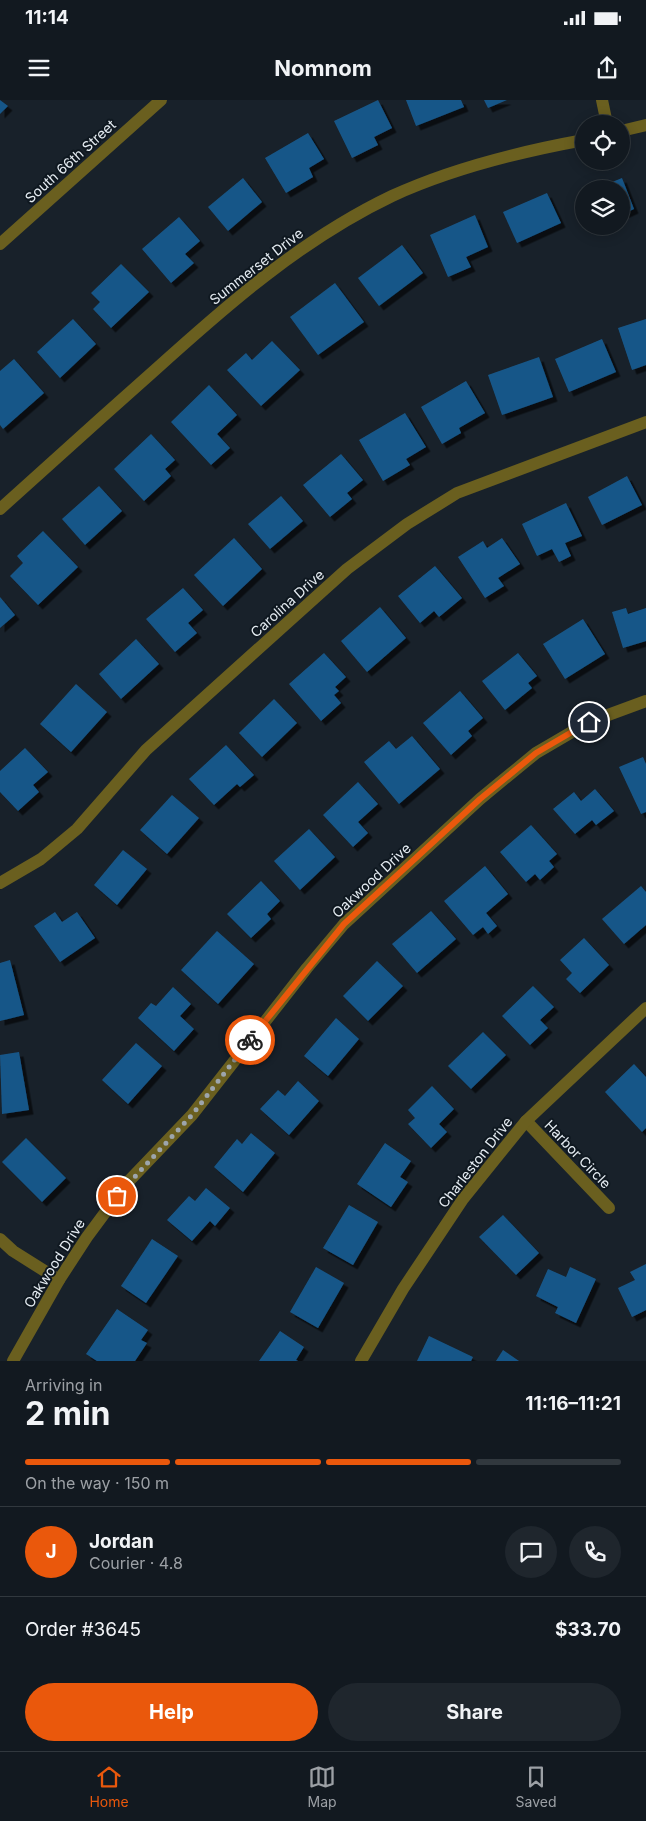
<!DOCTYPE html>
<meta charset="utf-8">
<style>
body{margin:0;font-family:Inter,sans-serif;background:#1f262d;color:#f1f3f6;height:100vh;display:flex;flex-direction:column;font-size:19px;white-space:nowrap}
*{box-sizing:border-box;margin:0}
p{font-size:16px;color:#9ca0a5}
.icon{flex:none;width:28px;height:28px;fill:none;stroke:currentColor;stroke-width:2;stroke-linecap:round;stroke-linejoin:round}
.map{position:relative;height:1261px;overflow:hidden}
.sheet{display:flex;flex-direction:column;background:#121920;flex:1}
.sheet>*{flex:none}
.tools{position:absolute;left:575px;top:15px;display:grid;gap:10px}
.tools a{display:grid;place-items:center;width:55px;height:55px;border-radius:50%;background:#121920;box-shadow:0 2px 12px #0003,0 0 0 1px #31383e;font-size:25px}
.pin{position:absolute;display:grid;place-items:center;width:42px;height:42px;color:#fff;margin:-21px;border:2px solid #fff;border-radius:50%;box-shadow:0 1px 5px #0007}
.courier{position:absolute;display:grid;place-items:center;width:50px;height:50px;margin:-25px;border:4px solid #ea580c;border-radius:50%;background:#fff;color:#222;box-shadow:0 1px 6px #0007}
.summary em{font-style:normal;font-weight:700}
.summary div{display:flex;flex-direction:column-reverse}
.summary{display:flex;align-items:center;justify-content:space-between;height:85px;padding:0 25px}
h1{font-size:32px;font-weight:700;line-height:38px}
.bar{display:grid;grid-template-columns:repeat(4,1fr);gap:8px 5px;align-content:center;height:60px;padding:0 25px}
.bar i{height:6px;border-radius:4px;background:#31383e}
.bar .current{background:#ea580c}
.bar p{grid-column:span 4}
.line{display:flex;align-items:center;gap:12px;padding:0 25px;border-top:1px solid #31383e}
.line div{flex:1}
.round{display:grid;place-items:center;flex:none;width:52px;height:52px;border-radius:26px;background:#1f262d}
.primary-button{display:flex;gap:10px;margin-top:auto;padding:10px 25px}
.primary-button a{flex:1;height:58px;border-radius:30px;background:#ea580c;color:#fff;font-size:20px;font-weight:700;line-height:58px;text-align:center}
.primary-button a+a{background:#1f262d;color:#f1f3f6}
.status{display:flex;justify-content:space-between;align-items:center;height:35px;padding:0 25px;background:#121920;direction:ltr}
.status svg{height:14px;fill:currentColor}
header{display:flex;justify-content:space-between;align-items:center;height:65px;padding:0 25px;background:#121920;font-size:22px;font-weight:700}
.dock{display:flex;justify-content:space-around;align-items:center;height:70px;border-top:1px solid #31383e;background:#121920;font-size:14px;color:#9ca0a5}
.dock a{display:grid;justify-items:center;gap:2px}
.dock .current{color:#ea580c}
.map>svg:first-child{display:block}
</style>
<div class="status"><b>11:14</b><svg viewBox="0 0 49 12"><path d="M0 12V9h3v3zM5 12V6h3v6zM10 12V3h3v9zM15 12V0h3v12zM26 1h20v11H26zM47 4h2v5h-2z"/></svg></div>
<header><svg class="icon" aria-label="menu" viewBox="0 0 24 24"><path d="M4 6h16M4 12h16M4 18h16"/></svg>Nomnom<svg class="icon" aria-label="share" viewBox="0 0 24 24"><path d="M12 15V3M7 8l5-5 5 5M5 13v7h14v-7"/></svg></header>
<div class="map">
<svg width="646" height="1261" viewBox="0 0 646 1261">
<defs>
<filter id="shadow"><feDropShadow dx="4.5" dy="4.5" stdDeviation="0" flood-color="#0009"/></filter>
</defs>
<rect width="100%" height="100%" fill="#18212a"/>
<g fill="#195788" filter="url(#shadow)">
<polygon points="0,0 8,6 0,14"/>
<polygon points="378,0 392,28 374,37 378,45 352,58 334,21"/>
<polygon points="406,0 461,0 464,7 416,26"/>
<polygon points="484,0 507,0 488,8"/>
<polygon points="308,33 324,59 309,68 313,77 286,93 265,58"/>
<polygon points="243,78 262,102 228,131 208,107"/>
<polygon points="622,78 634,109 621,115 621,89 595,89"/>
<polygon points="547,93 561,123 517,143 503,112"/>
<polygon points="475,115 488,147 466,157 471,167 448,177 430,135"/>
<polygon points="179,117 200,141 185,154 194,163 171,183 142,149"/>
<polygon points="402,145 423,173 379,206 358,178"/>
<polygon points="121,164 149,192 111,228 93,209 100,202 91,193"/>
<polygon points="335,183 364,222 318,255 290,217"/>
<polygon points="73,219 96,244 60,278 37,252"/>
<polygon points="646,219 646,265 632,270 618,228"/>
<polygon points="602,239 616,272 569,292 555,259"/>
<polygon points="272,241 300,270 261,306 227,270 246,253 252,260"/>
<polygon points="539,257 553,297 502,315 488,275"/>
<polygon points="14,259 44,293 3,329 0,325 0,271"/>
<polygon points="466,281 485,313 459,328 461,333 442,344 421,307"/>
<polygon points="209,285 237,315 217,334 230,348 211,365 171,322"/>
<polygon points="405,313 426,347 406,359 410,365 383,381 359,340"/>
<polygon points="151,334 175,360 165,369 171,376 144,401 114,369"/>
<polygon points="341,354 363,380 347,393 352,399 330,417 303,385"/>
<polygon points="627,376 642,405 602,425 588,397"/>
<polygon points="99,386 122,411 85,445 62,419"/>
<polygon points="281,396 303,421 270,449 248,424"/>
<polygon points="566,403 582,436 565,443 571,456 559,462 552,449 537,456 522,424"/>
<polygon points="43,431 78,467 38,505 10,476 23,463 17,456"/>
<polygon points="234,438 262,469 223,506 194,475"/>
<polygon points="502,438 520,464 498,478 504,486 485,498 458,457 483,441 487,448"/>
<polygon points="435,466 462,498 439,517 434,511 420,523 398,496"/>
<polygon points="183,488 203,510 188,523 197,533 175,552 146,519"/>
<polygon points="0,497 15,515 0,528"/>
<polygon points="380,507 406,538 367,572 341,541"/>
<polygon points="626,508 628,514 646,508 646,541 623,548 612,512"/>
<polygon points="583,519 605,554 565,579 543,544"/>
<polygon points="136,539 159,564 121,599 99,574"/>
<polygon points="324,553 346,577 335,587 339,591 334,595 341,603 321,621 289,584"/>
<polygon points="518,553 537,576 528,583 532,588 505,610 482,581"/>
<polygon points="76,584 107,612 71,652 40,624"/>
<polygon points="460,591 483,618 468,631 472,636 451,655 423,623"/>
<polygon points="274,599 297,623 262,657 239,633"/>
<polygon points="412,636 440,669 399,704 364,662 389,641 396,649"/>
<polygon points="226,645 254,675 240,687 237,684 214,705 189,679"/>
<polygon points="25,648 48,672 33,685 39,692 18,711 0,692 0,671"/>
<polygon points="643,657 646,664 646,712 641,714 619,667"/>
<polygon points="358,682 378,704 358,722 368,733 353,747 323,715"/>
<polygon points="595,689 614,711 596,725 592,720 575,734 553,709 574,692 581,701"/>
<polygon points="172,695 199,718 167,754 140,730"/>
<polygon points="531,725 557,754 549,761 554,767 540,780 535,774 526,782 500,752"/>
<polygon points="309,729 335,757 300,790 274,761"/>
<polygon points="123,750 147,769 117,805 94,785"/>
<polygon points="485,766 508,794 486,813 497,826 488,834 483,827 473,835 444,801"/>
<polygon points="261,781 280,801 267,814 271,819 251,838 227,814"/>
<polygon points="641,786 646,792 646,825 624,844 602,819"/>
<polygon points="431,811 456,839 417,873 392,844"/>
<polygon points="55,812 62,822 77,812 95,838 60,862 34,826"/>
<polygon points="217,831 254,864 218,904 181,870"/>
<polygon points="584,838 609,865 580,893 566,879 572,873 560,860"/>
<polygon points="10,860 24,915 0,921 0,863"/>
<polygon points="377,861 403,886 368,921 343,896"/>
<polygon points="533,886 554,907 540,920 548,928 530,945 502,916"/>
<polygon points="173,887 191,904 180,916 194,929 174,951 138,918 151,903 156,906"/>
<polygon points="336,918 359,939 328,976 304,956"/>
<polygon points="483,932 506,955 471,989 448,966"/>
<polygon points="136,943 162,966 128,1004 102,980"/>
<polygon points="19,952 29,1010 2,1014 0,955"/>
<polygon points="634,964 646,977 646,1028 642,1032 605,992"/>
<polygon points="298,981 319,1001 289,1035 260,1009 278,990 285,996"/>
<polygon points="432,986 454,1009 439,1024 447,1032 431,1048 408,1024 415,1018 408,1010"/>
<polygon points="251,1033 275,1053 243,1092 214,1067 237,1039 242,1044"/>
<polygon points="26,1038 66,1078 42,1102 2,1062"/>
<polygon points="385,1043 411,1061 400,1077 408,1082 391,1107 357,1084"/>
<polygon points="206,1088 230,1108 215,1126 210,1121 192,1141 167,1120 189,1096 195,1101"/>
<polygon points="349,1105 378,1122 353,1165 323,1148"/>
<polygon points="503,1115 539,1153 516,1175 479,1137"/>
<polygon points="152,1139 178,1156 146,1203 121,1186"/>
<polygon points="646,1164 646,1210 632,1217 618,1188 635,1180 630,1172"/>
<polygon points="316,1167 344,1183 318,1228 290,1212"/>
<polygon points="570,1167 596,1179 576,1223 555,1213 558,1207 536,1196 548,1169 566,1177"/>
<polygon points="117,1209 148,1230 141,1240 147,1243 135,1261 97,1261 86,1254"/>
<polygon points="280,1231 304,1247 296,1260 298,1261 259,1261"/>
<polygon points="429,1236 473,1257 471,1261 417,1261"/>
<polygon points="503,1250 519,1261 496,1261"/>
</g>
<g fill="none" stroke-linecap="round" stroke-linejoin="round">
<g stroke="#6a5f1f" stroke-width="12">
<polyline points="602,0 607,24"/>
<polyline points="621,31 646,25"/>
<path d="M0,409C52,362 103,316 155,270C228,204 302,139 392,96C453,68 518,52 584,40"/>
<polyline points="0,783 41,759 77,729 146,650 347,469 407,424 457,393 646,322"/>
<polyline points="526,1021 609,1108"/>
<polyline points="0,1139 13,1151 59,1180"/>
<polyline points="13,1261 59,1180 87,1137 127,1083 192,1015 307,868 344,824 480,699 536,653 589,622 646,601"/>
<polyline points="361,1261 403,1189 463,1099 526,1021 646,908"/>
</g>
<polyline stroke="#6a5f1f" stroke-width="12" points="0,144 161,0"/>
</g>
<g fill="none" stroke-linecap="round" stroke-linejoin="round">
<polyline stroke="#9da5ac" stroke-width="5" stroke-dasharray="0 9" points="117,1096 192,1015 250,940"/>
<polyline stroke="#ea580c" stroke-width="6" points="250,940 344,824 480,699 536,653 589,622"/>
</g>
<g text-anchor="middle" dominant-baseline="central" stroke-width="4" stroke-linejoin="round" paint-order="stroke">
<g font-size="14" fill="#e5ecf2" stroke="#0f1820">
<text transform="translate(70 61) rotate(-42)">South 66th Street</text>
<text transform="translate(256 166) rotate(-38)">Summerset Drive</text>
<text transform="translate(287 503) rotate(-42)">Carolina Drive</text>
<text transform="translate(371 780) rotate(-43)">Oakwood Drive</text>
<text transform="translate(578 1054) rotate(46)">Harbor Circle</text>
<text transform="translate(475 1062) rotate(-52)">Charleston Drive</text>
<text transform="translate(54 1163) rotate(-58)">Oakwood Drive</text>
</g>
</g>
</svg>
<div class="tools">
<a><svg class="icon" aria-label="locate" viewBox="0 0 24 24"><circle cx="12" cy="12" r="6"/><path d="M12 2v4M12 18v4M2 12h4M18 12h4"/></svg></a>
<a><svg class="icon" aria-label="layers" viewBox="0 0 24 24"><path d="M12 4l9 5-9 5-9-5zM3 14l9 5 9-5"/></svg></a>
</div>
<div class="pin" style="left:117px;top:1096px;background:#ea580c"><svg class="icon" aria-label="bag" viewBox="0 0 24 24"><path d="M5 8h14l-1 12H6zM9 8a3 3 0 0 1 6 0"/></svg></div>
<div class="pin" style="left:589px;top:622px;background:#1f2937"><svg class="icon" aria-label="home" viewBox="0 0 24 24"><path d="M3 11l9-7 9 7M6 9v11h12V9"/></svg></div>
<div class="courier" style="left:250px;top:940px"><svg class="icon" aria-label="bike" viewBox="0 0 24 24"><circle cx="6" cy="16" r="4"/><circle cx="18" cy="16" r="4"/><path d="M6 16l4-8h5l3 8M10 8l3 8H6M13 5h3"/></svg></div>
</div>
<section class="sheet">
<div class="summary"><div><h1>2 min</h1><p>Arriving in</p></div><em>11:16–11:21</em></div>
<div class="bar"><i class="current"></i><i class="current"></i><i class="current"></i><i></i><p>On the way · 150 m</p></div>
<div class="line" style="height:90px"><b class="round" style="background:#ea580c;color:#fff">J</b><div><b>Jordan</b><p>Courier · 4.8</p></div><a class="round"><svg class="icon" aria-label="chat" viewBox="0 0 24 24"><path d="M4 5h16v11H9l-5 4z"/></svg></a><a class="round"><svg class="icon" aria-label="phone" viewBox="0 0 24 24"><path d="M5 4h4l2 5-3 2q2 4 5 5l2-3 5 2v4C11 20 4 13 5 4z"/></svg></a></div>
<div class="line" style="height:65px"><div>Order #3645</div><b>$33.70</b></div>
<div class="primary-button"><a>Help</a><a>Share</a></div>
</section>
<nav class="dock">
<a class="current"><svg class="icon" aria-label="home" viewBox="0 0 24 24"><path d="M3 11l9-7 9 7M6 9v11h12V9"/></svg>Home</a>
<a><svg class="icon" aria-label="map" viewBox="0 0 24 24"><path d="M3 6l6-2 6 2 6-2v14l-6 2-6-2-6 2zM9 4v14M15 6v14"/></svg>Map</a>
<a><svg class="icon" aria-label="saved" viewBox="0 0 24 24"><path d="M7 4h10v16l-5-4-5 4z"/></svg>Saved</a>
</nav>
